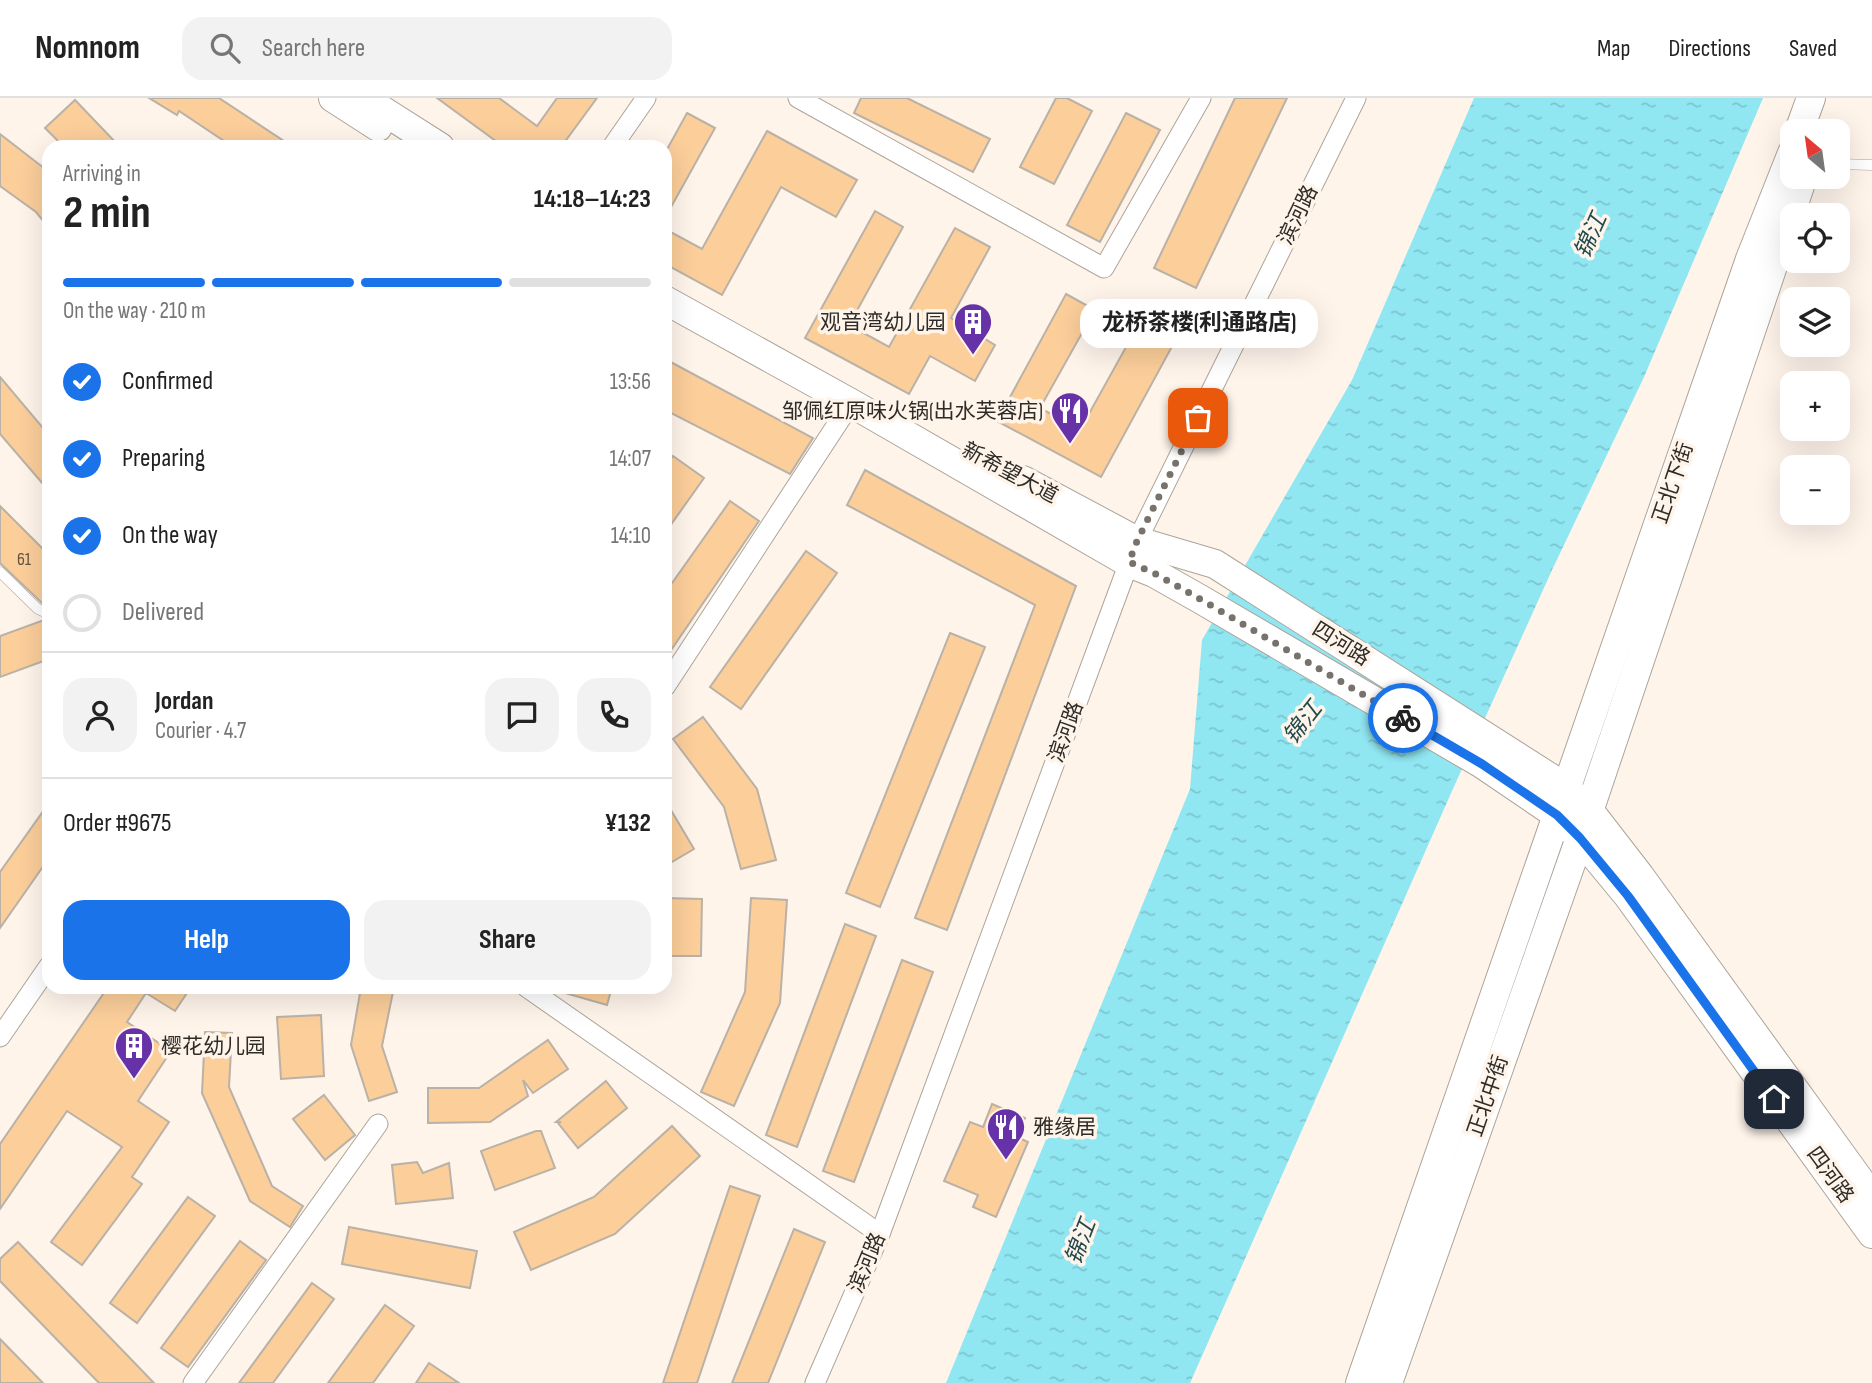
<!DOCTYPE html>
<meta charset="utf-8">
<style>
body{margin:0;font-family:"Sofia Sans Condensed","Noto Sans SC",sans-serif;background:#f2f2f2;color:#222;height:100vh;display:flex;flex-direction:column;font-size:26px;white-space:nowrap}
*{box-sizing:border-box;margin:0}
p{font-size:23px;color:#767676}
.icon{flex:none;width:38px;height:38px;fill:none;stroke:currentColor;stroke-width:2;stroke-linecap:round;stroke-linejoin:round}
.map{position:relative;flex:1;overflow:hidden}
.details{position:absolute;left:42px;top:42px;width:630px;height:854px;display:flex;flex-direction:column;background:#fff;border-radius:21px;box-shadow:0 7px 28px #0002}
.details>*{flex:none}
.needle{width:46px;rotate:331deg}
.tools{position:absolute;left:1780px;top:21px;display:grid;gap:14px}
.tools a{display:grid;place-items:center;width:70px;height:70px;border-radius:14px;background:#fff;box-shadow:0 7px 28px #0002;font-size:35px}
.pin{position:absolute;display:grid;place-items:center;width:60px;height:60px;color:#fff;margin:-30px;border-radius:14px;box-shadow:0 4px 10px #0006}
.courier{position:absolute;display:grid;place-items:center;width:70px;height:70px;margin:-35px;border:5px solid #1a73e8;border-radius:50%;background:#fff;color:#222;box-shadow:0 2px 9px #0007}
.bubble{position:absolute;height:49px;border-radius:21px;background:#fff;box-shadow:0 7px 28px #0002;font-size:23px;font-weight:700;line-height:49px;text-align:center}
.overview em{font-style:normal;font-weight:700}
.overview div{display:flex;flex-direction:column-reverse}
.overview{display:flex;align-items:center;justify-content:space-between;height:119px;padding:0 21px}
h1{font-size:46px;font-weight:700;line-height:52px}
.bar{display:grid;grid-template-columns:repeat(4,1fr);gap:10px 7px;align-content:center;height:84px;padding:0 21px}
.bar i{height:9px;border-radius:5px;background:#e0e0e0}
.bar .on{background:#1a73e8}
.bar p{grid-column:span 4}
.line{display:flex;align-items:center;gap:18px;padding:0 21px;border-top:2px solid #e0e0e0}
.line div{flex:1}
.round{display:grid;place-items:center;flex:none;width:74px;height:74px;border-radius:21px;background:#f2f2f2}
ol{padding:0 21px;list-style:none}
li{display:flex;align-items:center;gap:21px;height:77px}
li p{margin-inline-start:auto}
li .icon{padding:7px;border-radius:50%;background:#1a73e8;color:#fff;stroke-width:4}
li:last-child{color:#767676}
li i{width:38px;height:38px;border:4px solid #e0e0e0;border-radius:50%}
.cta{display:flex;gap:14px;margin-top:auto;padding:14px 21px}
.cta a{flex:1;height:80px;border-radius:21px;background:#1a73e8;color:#fff;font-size:28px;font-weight:700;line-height:80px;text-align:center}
.cta a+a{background:#f2f2f2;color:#222}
header{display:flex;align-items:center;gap:42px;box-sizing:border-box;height:98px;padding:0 35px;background:#fff;border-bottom:2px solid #e0e0e0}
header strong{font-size:33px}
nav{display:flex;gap:38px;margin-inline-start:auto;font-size:24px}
.search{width:490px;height:63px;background:#f2f2f2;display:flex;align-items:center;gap:18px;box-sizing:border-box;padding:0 24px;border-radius:21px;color:#767676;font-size:26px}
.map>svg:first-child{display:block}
</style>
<header>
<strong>Nomnom</strong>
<div class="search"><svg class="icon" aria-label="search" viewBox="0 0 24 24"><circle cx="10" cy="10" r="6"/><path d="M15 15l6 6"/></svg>Search here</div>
<nav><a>Map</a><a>Directions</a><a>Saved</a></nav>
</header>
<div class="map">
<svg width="1872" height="1285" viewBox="0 0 1872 1285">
<defs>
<pattern id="water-ripples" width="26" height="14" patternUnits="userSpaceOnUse" patternTransform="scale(1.75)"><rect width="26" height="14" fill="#90e6f1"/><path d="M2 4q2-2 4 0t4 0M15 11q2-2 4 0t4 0" fill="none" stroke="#7cc5cf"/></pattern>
</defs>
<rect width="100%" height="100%" fill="#fef4ea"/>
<polygon fill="url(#water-ripples)" points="1474,0 1763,0 1644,279 1552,472 1452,693 1190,1285 946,1285 1190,691 1202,542 1352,282"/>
<g fill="#fbce9a" stroke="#bab1a7" stroke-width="2">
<polygon points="149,0 219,0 293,49 233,49 179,13 177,17"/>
<polygon points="437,0 499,0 537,28 557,0 597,0 561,49 504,49"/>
<polygon points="861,0 907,0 990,41 973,74 854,15"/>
<polygon points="1056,0 1067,0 1092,13 1054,86 1020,69"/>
<polygon points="1235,0 1287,0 1196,190 1154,170"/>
<polygon points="75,2 120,49 64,49 45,30"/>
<polygon points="687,15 715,30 665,120 665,55"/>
<polygon points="1126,15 1160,32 1100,144 1067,127"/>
<polygon points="767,33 857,82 836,119 781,89 722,197 665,166 665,131 702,151"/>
<polygon points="0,36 49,74 49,130 36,114 0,88"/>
<polygon points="875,113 903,129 849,227 889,249 955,130 990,149 951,220 995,247 975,283 930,258 909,296 805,240"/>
<polygon points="1066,196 1095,212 1040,310 1080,332 1146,213 1181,232 1101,379 997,323"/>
<polygon points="665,261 813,340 790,376 665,312"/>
<polygon points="0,279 49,337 49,393 0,336"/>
<polygon points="673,358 704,380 665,435 665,369"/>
<polygon points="865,372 1076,488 947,832 915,820 1035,507 847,407"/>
<polygon points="730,403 759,423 665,561 665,495"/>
<polygon points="0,408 49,457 49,508 42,505 0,465"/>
<polygon points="806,453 837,475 741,611 710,589"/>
<polygon points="44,522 49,523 49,561 0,579 0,538"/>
<polygon points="950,535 985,549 880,809 846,795"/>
<polygon points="703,619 757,691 776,762 741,771 724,709 673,641"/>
<polygon points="665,702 694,751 665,768"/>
<polygon points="49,705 49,760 0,830 0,774"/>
<polygon points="665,800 702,801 701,858 665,858"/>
<polygon points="751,800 787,802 780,905 734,1008 701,994 745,894"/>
<polygon points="845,826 876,838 797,1049 766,1037"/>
<polygon points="902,862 933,874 854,1084 823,1073"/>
<polygon points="108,889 191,889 175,913 146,895 127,924 171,953 138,1003 169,1024 132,1079 142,1086 82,1167 51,1144 122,1049 67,1013 0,1111 0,1046"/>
<polygon points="361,889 394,889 382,948 397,994 369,1003 351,947"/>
<polygon points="558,889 612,889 607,907 558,893"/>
<polygon points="321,917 324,978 281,981 277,919"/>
<polygon points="205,934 232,935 229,989 272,1088 303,1108 290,1129 250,1103 202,995"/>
<polygon points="548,942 568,971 533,995 523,982 528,998 490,1024 428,1025 428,990 479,990"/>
<polygon points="606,983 627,1010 578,1050 558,1025 561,1024 556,1024"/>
<polygon points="324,997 355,1037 325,1062 293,1021"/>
<polygon points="992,1006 1025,1020 1017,1039 1028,1044 996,1119 973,1109 978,1097 944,1083 970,1024 983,1029"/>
<polygon points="672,1028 700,1058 615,1136 531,1172 514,1134 594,1099"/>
<polygon points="536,1033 541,1033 555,1070 495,1092 481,1053"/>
<polygon points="417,1064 423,1075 449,1065 453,1100 396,1106 392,1067"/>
<polygon points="730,1088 760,1098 697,1285 663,1285"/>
<polygon points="188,1099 215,1118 137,1225 110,1205"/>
<polygon points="349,1129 477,1153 470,1190 342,1166"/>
<polygon points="794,1131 825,1144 768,1285 732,1285"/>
<polygon points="240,1143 266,1162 188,1269 161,1250"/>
<polygon points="18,1144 42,1169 154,1285 99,1285 0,1183 0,1161"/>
<polygon points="312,1185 334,1201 273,1285 239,1285"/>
<polygon points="385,1207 414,1228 373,1285 328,1285"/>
<polygon points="0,1241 43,1285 0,1285"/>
<polygon points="429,1265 459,1285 416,1285"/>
</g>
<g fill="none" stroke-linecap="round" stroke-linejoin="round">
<g stroke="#ada49a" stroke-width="11">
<g id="lane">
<polyline points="1838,66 1872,67"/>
<polyline points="0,474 38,511 49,516"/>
</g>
</g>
<g stroke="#ada49a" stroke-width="21">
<g id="street">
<polyline points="798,0 1104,170 1201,0"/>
<polyline points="612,49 646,0"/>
<polyline points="665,589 851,305"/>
<polyline points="526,889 880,1136"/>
<polyline points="0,939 49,868"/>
<polyline points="193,1285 378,1026"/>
<polyline points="815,1285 880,1136 1137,443 1356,0"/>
</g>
</g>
<g stroke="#ada49a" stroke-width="30">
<g id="secondary">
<polyline points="333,0 378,29"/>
<polyline points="363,0 440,49"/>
<polyline points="1799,33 1811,0"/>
<polyline points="665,202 851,305 1129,465 1154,475 1200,501 1482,666 1557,717 1580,740 1628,798 1872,1136"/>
<polyline points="1023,382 1137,443 1215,466 1565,689 1589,712 1640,778 1872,1099"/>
<polyline points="1360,1285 1750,161 1792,55"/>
<polyline points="1388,1285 1580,740 1803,79"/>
</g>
</g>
<use href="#lane" stroke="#fff" stroke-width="10"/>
<use href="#street" stroke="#fff" stroke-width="19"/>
<use href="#secondary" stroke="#fff" stroke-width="28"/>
</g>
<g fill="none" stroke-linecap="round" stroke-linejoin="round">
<polyline stroke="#77726c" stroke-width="7" stroke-dasharray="0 12.6" points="1198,320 1137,443 1129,464 1154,475 1200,501 1403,620"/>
<polyline stroke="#1a73e8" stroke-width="9" points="1403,620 1482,666 1557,717 1580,740 1628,798 1774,1001"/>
</g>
<defs>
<g id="building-pin" transform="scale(2.0125)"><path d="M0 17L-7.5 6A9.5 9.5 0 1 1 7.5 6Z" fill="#6731a8" stroke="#fef4ea"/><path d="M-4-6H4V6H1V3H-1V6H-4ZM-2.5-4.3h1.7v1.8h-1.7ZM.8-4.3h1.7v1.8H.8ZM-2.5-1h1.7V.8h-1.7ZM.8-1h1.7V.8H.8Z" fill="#fff"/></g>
<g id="restaurant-pin" transform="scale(2.0125)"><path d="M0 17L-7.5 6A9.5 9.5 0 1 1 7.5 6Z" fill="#6731a8" stroke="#fef4ea"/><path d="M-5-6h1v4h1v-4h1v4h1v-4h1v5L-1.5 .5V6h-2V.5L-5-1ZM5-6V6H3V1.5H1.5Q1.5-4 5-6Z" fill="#fff"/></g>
</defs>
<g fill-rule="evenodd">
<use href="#building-pin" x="973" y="224"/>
<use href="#restaurant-pin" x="1070" y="313"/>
<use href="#building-pin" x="134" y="948"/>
<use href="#restaurant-pin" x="1006" y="1029"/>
</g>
<g text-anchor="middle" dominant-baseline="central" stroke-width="7" stroke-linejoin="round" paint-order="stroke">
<g font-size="18" fill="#625444">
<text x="24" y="461">61</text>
</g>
<g font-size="21" fill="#2f2c28" stroke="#fef4ea">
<text transform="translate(1298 117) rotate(-64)">滨河路</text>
<text transform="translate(1010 375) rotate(28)">新希望大道</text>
<text transform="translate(1673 385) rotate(-71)">正北下街</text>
<text transform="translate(1341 546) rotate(32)">四河路</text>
<text transform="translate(1066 634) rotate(-70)">滨河路</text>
<text transform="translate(1488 998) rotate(-71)">正北中街</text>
<text transform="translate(1830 1077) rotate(54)">四河路</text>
<text transform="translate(867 1165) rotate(-67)">滨河路</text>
</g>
<g font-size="21" fill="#2f2c28" stroke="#fef4ea" text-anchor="end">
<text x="946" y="224">观音湾幼儿园</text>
<text x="1043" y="313">邹佩红原味火锅(出水芙蓉店)</text>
<text x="161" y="948" text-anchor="start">樱花幼儿园</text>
<text x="1033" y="1029" text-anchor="start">雅缘居</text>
</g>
<g font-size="23" font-style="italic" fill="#21494e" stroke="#fef4ea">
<text transform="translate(1591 138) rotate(-66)">锦江</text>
<text transform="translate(1303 625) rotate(-52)">锦江</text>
<text transform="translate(1081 1144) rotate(-69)">锦江</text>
</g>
</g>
</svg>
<div class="tools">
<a><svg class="needle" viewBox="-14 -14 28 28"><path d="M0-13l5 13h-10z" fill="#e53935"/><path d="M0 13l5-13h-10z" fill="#767676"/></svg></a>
<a><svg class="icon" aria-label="locate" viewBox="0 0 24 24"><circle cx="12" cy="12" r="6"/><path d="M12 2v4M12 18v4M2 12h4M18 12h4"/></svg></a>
<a><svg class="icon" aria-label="layers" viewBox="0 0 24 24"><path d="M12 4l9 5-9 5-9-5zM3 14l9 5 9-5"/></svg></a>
<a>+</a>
<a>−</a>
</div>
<div class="pin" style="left:1198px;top:320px;background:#ea580c"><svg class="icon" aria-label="bag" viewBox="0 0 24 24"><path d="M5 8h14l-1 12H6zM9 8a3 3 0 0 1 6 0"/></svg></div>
<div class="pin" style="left:1774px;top:1001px;background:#1f2937"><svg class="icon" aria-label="home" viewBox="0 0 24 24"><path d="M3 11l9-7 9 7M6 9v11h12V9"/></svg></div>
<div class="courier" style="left:1403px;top:620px"><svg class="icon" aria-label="bike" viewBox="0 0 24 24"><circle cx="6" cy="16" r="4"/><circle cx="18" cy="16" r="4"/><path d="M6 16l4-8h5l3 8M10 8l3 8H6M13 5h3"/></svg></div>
<div class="bubble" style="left:1080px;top:201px;width:238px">龙桥茶楼(利通路店)</div>
<section class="details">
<div class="overview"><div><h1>2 min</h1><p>Arriving in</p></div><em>14:18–14:23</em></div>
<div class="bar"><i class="on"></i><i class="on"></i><i class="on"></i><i></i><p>On the way · 210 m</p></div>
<ol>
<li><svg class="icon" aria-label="check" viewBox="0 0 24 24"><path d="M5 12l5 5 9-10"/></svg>Confirmed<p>13:56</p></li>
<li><svg class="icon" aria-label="check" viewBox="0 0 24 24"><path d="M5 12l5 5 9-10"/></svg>Preparing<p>14:07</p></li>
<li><svg class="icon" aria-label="check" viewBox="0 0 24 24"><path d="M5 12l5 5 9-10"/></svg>On the way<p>14:10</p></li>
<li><i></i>Delivered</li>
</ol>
<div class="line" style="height:126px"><a class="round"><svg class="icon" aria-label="person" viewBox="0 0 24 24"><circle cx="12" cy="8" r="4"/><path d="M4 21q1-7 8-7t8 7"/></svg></a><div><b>Jordan</b><p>Courier · 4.7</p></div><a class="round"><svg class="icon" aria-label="chat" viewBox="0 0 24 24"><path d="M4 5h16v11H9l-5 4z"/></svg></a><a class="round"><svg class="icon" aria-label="phone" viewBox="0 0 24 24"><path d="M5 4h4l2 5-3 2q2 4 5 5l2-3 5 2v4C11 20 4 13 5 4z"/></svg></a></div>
<div class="line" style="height:91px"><div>Order #9675</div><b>¥132</b></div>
<div class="cta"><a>Help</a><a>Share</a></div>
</section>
</div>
